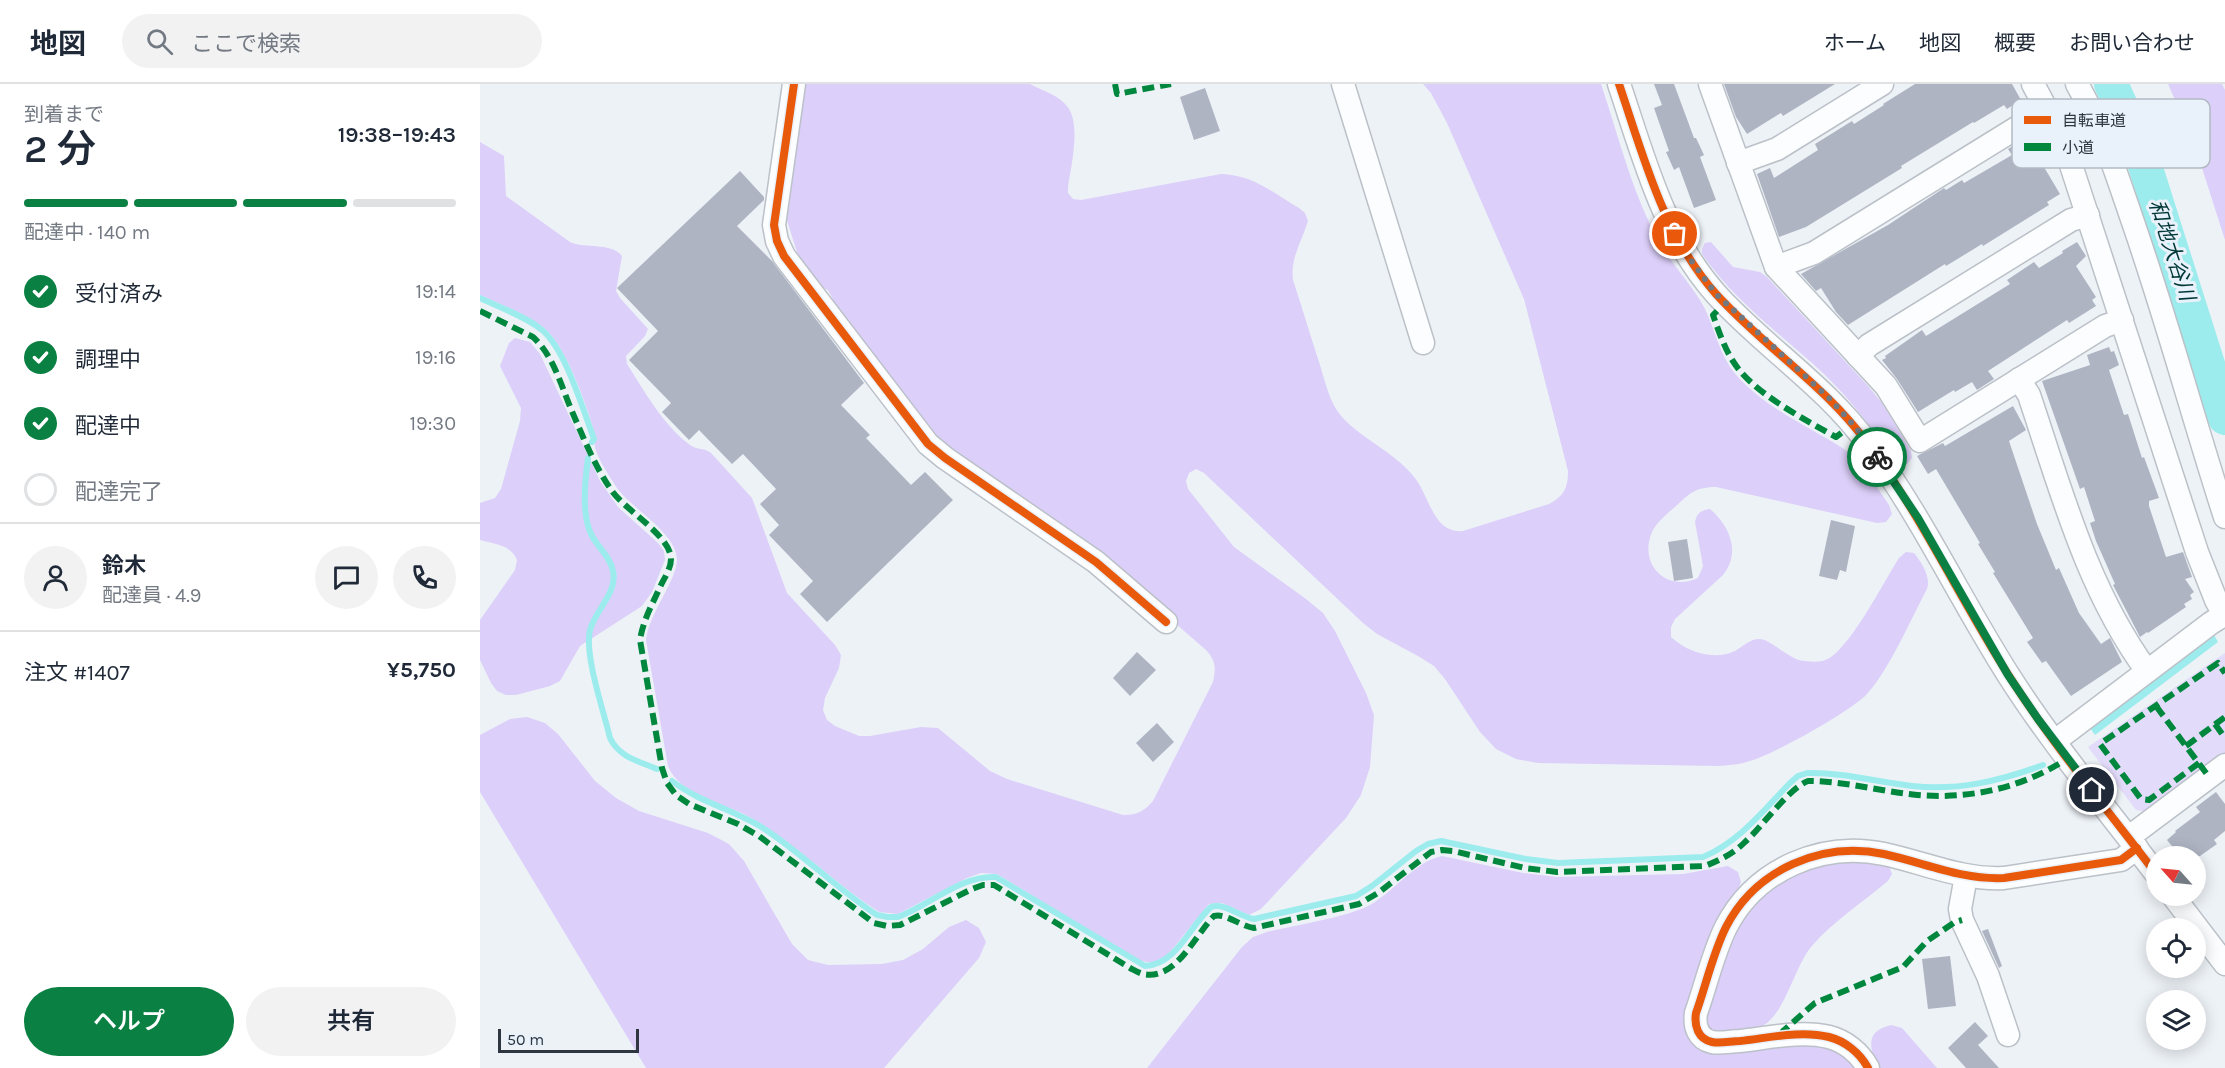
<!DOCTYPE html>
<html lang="ja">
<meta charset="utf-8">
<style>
body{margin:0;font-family:Karla,"Noto Sans JP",sans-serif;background:#f2f2f3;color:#1f2937;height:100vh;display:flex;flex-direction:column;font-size:22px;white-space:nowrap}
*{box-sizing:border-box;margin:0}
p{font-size:20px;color:#747a83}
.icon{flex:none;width:33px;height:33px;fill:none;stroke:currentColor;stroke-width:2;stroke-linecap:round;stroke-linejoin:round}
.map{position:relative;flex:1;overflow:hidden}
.drawer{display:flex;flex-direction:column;background:#fff;width:480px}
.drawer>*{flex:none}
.needle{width:39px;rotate:297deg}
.fabs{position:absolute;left:1666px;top:762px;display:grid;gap:12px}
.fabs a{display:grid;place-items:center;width:60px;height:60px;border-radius:50%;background:#fff;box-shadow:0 3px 15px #0003;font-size:30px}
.scale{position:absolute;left:18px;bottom:15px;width:141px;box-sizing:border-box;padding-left:6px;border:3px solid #2e3740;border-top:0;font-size:16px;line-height:21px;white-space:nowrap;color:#2e3740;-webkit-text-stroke:4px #e9f2fb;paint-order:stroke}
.pin{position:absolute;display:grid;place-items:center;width:51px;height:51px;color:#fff;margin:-26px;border:3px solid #fff;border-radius:50%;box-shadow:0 2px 6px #0007}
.courier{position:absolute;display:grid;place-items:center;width:60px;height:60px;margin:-30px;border:4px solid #0b8043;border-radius:50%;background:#fff;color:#222;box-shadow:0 2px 8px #0007}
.overview em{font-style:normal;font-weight:600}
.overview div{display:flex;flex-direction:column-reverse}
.overview{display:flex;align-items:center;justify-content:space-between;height:102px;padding:0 24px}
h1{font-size:39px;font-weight:600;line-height:45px}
.bar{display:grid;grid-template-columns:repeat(4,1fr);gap:9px 6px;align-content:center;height:72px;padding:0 24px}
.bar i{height:8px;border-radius:4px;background:#e0e1e3}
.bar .current{background:#0b8043}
.bar p{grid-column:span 4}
.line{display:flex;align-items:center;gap:15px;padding:0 24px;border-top:2px solid #e0e1e3}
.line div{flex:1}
.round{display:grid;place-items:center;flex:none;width:63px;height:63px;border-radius:32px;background:#f2f2f3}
ol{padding:0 24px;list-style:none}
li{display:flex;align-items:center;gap:18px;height:66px}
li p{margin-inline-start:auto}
li .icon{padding:6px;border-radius:50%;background:#0b8043;color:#fff;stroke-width:4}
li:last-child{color:#747a83}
li i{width:33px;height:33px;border:3px solid #e0e1e3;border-radius:50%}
.primary-button{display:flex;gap:12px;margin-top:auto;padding:12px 24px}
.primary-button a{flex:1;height:69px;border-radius:36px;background:#0b8043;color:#fff;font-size:24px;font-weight:600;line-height:69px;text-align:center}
.primary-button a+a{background:#f2f2f3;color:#1f2937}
header{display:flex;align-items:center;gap:36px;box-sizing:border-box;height:84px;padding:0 30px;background:#fff;border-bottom:2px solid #e0e1e3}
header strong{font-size:28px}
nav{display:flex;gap:33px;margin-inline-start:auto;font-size:21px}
.search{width:420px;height:54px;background:#f2f2f3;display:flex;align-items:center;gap:15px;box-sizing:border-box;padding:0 21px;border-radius:33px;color:#747a83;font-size:22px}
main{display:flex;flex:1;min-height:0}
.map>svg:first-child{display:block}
</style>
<header>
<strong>地図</strong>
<div class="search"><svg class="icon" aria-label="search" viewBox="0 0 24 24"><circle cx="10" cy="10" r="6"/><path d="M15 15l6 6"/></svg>ここで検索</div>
<nav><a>ホーム</a><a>地図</a><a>概要</a><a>お問い合わせ</a></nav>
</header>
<main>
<section class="drawer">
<div class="overview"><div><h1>2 分</h1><p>到着まで</p></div><em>19:38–19:43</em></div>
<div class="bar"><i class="current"></i><i class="current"></i><i class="current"></i><i></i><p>配達中 · 140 m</p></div>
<ol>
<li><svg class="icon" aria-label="check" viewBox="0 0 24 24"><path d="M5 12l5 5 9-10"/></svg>受付済み<p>19:14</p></li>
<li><svg class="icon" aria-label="check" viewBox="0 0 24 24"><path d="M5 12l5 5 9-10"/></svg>調理中<p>19:16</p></li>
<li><svg class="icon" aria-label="check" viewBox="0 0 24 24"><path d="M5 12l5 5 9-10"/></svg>配達中<p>19:30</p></li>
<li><i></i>配達完了</li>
</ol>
<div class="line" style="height:108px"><a class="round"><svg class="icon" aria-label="person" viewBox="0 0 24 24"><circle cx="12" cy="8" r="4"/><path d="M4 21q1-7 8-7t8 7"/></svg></a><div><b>鈴木</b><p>配達員 · 4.9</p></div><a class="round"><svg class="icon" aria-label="chat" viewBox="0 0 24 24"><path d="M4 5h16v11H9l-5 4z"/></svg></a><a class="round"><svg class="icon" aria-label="phone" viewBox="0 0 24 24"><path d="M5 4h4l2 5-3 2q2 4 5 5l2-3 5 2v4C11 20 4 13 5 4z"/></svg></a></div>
<div class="line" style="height:78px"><div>注文 #1407</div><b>¥5,750</b></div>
<div class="primary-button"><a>ヘルプ</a><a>共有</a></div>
</section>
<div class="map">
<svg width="1745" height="984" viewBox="0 0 1745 984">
<rect width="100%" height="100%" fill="#edf2f7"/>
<polygon fill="#e3dbfa" points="1745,569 1745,670 1668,728 1656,726 1608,663"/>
<g fill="#dccff9">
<path d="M320,0H550C561,6 578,11 586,21C602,38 591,82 588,103V109L593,115L601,116L741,90C773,91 792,108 819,124L825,129L828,137C822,157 810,174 813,196C822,223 830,251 839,278C845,296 849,319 862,333C883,356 916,369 935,394C950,414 954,450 983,447L1069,420C1084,412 1088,404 1088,387L1044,215L967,39L951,9L943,0H1121C1139,53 1152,110 1180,159C1193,182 1212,201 1224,223C1236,247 1239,272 1258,293C1286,324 1329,343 1364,365L1383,383L1409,421L1412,430L1406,438L1397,439L1236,403C1216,403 1210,409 1196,422C1188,429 1178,437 1173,446C1157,478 1185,509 1218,494L1223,482L1215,438C1217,429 1221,426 1230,425C1250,442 1261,469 1243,491L1195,535L1191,543V553C1207,568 1233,577 1255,567C1262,563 1270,555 1279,555C1291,555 1308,575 1324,577C1334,578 1343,579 1351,573C1374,556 1402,501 1419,474L1426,468L1434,469C1442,479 1451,493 1447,505C1431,535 1409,586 1387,610C1371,627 1290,673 1266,678C1258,681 1248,681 1239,682L1058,679L1036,675L1016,665L1000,648L965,595L954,582L938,572L897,550L883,539L724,389L716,385L709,389L706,397L708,405L754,463L826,515L843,529L855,547L886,609L894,631L890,683L881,711L866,734L781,825L769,831L742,819L729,820L686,873C674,880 668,880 655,874L517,790L501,789L487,794L418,830L399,828C352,798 313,756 264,730C239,718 199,710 188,682L166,556C169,529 196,498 197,476C197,449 152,425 137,404C130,393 119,377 115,364C114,360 116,355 115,351C108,324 89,272 71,251C56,233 21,221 0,211V58L24,72L26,112L90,158C105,165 131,158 142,172L136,207L140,214L168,245L165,252L146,272L147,280C165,308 183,341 210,361C217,366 225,364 231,369L272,414L307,509L355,561L361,571L359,584L345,614L343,626L347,636L355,642L379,652H390L441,643L458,644L510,687L527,695L643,731C658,731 664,727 673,717L733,598C736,584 736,577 726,566L619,473L469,369L364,237L348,206L334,200L321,181L305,130Z"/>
<polygon points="1688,0 1742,0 1745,6 1745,156 1715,62"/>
<path d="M1231,158L1253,183L1280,188L1287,193L1388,302L1402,319L1431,367L1432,374L1427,380H1421L1414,376C1393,345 1371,316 1344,290C1302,251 1255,218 1222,170V165L1225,159Z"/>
<path d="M35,254L50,258L60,270L120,397L138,423L178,459L184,467L185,476L172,508L162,522L100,562L80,597L70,602L36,611H26L17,607L11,599L0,576V536L35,486L37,476C31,461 15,460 0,456V419L15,414L21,405L40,337L41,324L20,282L29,259Z"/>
<polygon points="47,633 65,639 78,650 115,697 136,714 159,727 228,749 249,760 264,777 312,860 328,876 348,881 402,880 423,876 443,865 469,843 486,836 499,844 506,858 499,874 404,984 166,984 0,708 0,651 30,635"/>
<path d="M962,772L1043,789L1077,793L1203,790L1248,782L1258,788L1261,798L1208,947L1327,959L1357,965L1378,984H667L762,863L773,853L787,848C815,841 865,834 890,821C915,807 934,778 962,772Z"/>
<path d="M1378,775L1409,782L1412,790L1408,797C1383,818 1352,838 1331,863C1314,884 1306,927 1284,941C1268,951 1247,948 1230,948L1225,931L1254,847L1285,807L1328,782Z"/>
<path d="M1411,941L1422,944L1457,984H1398C1390,963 1384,948 1411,941Z"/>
</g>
<polygon fill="#9ceced" points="1734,551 1738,558 1615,651 1610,644"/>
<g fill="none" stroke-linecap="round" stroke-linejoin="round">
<g stroke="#9ceced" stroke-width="6">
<path d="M0,214C20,224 45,232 62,246C86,266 103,326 114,355L112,358"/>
<path d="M108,374C105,397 101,431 112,452C118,463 131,474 133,487C138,509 115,526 110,546C104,571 124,628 130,654C139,673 158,677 177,685"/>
<path d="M192,697C219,718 254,726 283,744C323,770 357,805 397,831L408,833H418C450,821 481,791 516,793L665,882C697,880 709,843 731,823C744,818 760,833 774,835L876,812L892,802L936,767L948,760L961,757L1046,775L1078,779L1223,773C1259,758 1283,727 1310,699L1318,692L1327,689C1362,688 1397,698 1432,702C1478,707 1520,697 1563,681"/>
</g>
<polyline stroke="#9ceced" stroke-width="34" points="1631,0 1653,48 1662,72 1745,334"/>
</g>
<g fill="#afb4c3">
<polygon points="1174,0 1194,0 1214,54 1216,54 1224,71 1220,73 1236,116 1214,124 1199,83 1194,86 1186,68 1189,67 1174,24 1182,21"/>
<polygon points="1244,0 1355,0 1303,32 1301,29 1267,50 1256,33"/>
<polygon points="1435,0 1532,0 1541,16 1527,25 1524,21 1494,39 1493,38 1421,82 1422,84 1326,143 1299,153 1277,90 1290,84 1294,94 1338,66 1335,60 1372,37 1374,40 1404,21 1403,20"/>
<polygon points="725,4 740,47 714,56 700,13"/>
<polygon points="1553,50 1561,64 1555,68 1580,110 1567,118 1569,121 1503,162 1502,160 1466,182 1465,180 1368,241 1356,228 1341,204 1336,207 1321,190 1408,141 1464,104 1466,106 1482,96 1484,99 1532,71 1528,65"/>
<polygon points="260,87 284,113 284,116 257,142 292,177 384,299 361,321 390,351 386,354 431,401 445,388 473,416 347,538 320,510 333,497 289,451 299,441 280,420 296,405 263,370 252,380 219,346 209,356 182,328 191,319 149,276 178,247 137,204"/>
<polygon points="1597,158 1606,172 1596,182 1616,213 1612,216 1616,222 1589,239 1587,236 1508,287 1514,295 1497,306 1492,298 1475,308 1474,306 1438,328 1417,295 1402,276 1406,274 1405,272 1442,246 1446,252 1530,200 1527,196 1554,178 1559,184 1583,169 1582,167"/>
<polygon points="1629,263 1631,268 1634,267 1639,281 1629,286 1644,331 1648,330 1662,374 1664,373 1679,414 1669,417 1669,422 1686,473 1703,468 1712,493 1705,495 1714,508 1710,511 1712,515 1704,520 1706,523 1668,549 1667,548 1660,553 1633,501 1635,500 1616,457 1610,439 1615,437 1604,403 1600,405 1562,297 1610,281 1607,271"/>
<polygon points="1533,322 1546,346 1529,357 1557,440 1576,486 1579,484 1599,529 1621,560 1630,554 1642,578 1591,612 1566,577 1562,579 1547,558 1553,554 1513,489 1515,488 1498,460 1500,459 1456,385 1448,390 1437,372 1463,359 1465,362"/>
<polygon points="1351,436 1375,442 1366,488 1360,486 1357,496 1339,492"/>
<polygon points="1207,455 1213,494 1194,497 1188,458"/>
<polygon points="657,568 676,586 650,612 633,594"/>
<polygon points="677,639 694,658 673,678 656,659"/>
<polygon points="1736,708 1745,720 1745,747 1734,756 1737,760 1720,772 1700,772 1687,756 1696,748 1695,747 1720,728 1716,723"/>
<polygon points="1508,845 1522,882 1519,884 1502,847"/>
<polygon points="1470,872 1476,922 1448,925 1442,875"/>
<polygon points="1495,938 1508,952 1498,961 1519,984 1486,984 1468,964"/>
</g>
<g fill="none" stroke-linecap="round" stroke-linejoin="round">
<g stroke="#bbc1c8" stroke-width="25">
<g id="minor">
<polyline points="314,0 294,141 297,157 304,172 448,360 465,374 616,478 686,538"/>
<polyline points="863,0 943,259"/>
<path d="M1139,0C1164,74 1183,150 1236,210C1284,263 1345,301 1388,360C1442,433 1480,515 1529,592C1573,661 1627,725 1677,791"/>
<polyline points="1230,0 1296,183 1406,302 1440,357 1625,242 1642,236"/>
<polyline points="1553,0 1577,45 1590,78 1717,468 1736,516 1745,532"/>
<path d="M1597,0C1623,45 1638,95 1655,144C1688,240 1714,337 1745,433"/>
<polyline points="1258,79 1297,65 1402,0"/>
<polyline points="1296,183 1334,169 1551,35 1567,27"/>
<polyline points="1378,272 1389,261 1591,136 1608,131"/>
<path d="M1539,295L1549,311C1581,406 1607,505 1667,587"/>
<polyline points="1575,657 1731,539 1744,531"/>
<polyline points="1649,753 1745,681"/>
<polyline points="1486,792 1480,825 1482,836 1508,892 1528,951"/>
<polyline points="1693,812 1745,880"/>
<path d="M1388,984C1380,969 1365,957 1349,953C1321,946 1288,954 1260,957C1251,957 1241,960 1232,958C1218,955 1214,942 1216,929C1226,901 1233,869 1246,843C1276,785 1342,757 1404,770C1445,779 1482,796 1524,794L1641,776L1657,764"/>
</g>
</g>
<use href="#minor" stroke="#fcfdfe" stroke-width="22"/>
<g stroke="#00873e" stroke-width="6" stroke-dasharray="12 6" stroke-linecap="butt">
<polyline points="635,0 637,10 691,0"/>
<path d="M0,227L53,253C73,271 81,301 91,325C103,353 115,383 132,407C146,427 191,452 191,475C191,484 185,493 181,501C173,519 163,536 160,556L182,684L187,699L196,711L209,720L258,740L279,752L394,839L407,842L420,841L492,805L503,801H514L650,884C654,886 659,889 663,890C696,897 715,851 734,832C746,829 760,842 774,844L879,820L898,809L951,768L962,766L973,767L1045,784L1077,788L1225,782C1240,776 1253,770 1265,758C1282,743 1308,705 1328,697C1362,697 1396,706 1429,710C1484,717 1542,705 1588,674"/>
<path d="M1237,227L1233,231C1240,251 1247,272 1261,288C1282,313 1327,337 1356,353L1364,347"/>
<polyline points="1676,622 1729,693"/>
<polyline points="1735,640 1745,654"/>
<polyline points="1706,662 1745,633"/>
<polyline points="1719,679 1669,716 1661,715 1620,660 1738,579 1745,589"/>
<polyline points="1303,952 1303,947 1335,919 1423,883 1447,857 1475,838 1482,836"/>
</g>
<g stroke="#e9f2fb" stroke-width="11">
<g id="cycleway">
<polyline points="314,0 294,141 297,157 304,172 448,360 465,374 616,478 686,538"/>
<path d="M1139,0C1164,74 1183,150 1236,210C1284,263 1345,301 1388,360C1442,433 1480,515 1529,592C1573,661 1627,725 1677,791"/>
<path d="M1388,984C1380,969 1365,957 1349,953C1321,946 1288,954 1260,957C1251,957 1241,960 1232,958C1218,955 1214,942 1216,929C1226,901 1233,869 1246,843C1276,785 1342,757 1404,770C1445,779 1482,796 1524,794L1641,776L1657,764"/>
</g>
</g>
<use href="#cycleway" stroke="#e8590c" stroke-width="8"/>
</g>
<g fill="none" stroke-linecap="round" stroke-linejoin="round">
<polyline stroke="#717880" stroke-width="6" stroke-dasharray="0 10.8" points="1195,150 1207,171 1236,210 1349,314 1377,345 1397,373"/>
<polyline stroke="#0b8043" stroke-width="8" points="1397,373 1438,434 1528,591 1558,635 1612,706"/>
</g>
<g text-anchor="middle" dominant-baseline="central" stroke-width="6" stroke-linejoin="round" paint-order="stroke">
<g font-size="21" font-style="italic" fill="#003838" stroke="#e9f2fb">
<text transform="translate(1692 166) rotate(72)">和地大谷川</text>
</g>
</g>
<rect x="1532" y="15" width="198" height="69" rx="9" fill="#e9f2fb" stroke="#b1bac3" stroke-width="1.5"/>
<rect x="1544" y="32" width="27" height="8" fill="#e8590c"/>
<rect x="1544" y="59" width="27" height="8" fill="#00873e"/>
<g font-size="16" fill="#2e3740">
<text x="1582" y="42">自転車道</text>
<text x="1582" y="69">小道</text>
</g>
</svg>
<div class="fabs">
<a><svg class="needle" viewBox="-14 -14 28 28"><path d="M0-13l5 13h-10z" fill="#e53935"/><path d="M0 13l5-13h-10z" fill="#747a83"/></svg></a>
<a><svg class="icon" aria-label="locate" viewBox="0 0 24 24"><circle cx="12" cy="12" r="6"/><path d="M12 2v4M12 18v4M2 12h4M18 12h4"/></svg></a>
<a><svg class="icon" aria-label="layers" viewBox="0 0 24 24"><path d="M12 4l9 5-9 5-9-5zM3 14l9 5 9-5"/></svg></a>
</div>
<div class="scale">50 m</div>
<div class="pin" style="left:1195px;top:150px;background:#ea580c"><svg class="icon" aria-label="bag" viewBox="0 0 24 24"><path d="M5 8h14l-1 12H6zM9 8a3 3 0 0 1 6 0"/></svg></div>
<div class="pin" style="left:1612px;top:706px;background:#1f2937"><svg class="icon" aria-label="home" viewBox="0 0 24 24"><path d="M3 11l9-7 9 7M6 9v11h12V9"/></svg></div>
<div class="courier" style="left:1397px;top:373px"><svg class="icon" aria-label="bike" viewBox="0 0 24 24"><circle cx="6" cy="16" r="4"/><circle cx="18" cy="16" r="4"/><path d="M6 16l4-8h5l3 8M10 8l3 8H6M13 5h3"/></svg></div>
</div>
</main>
